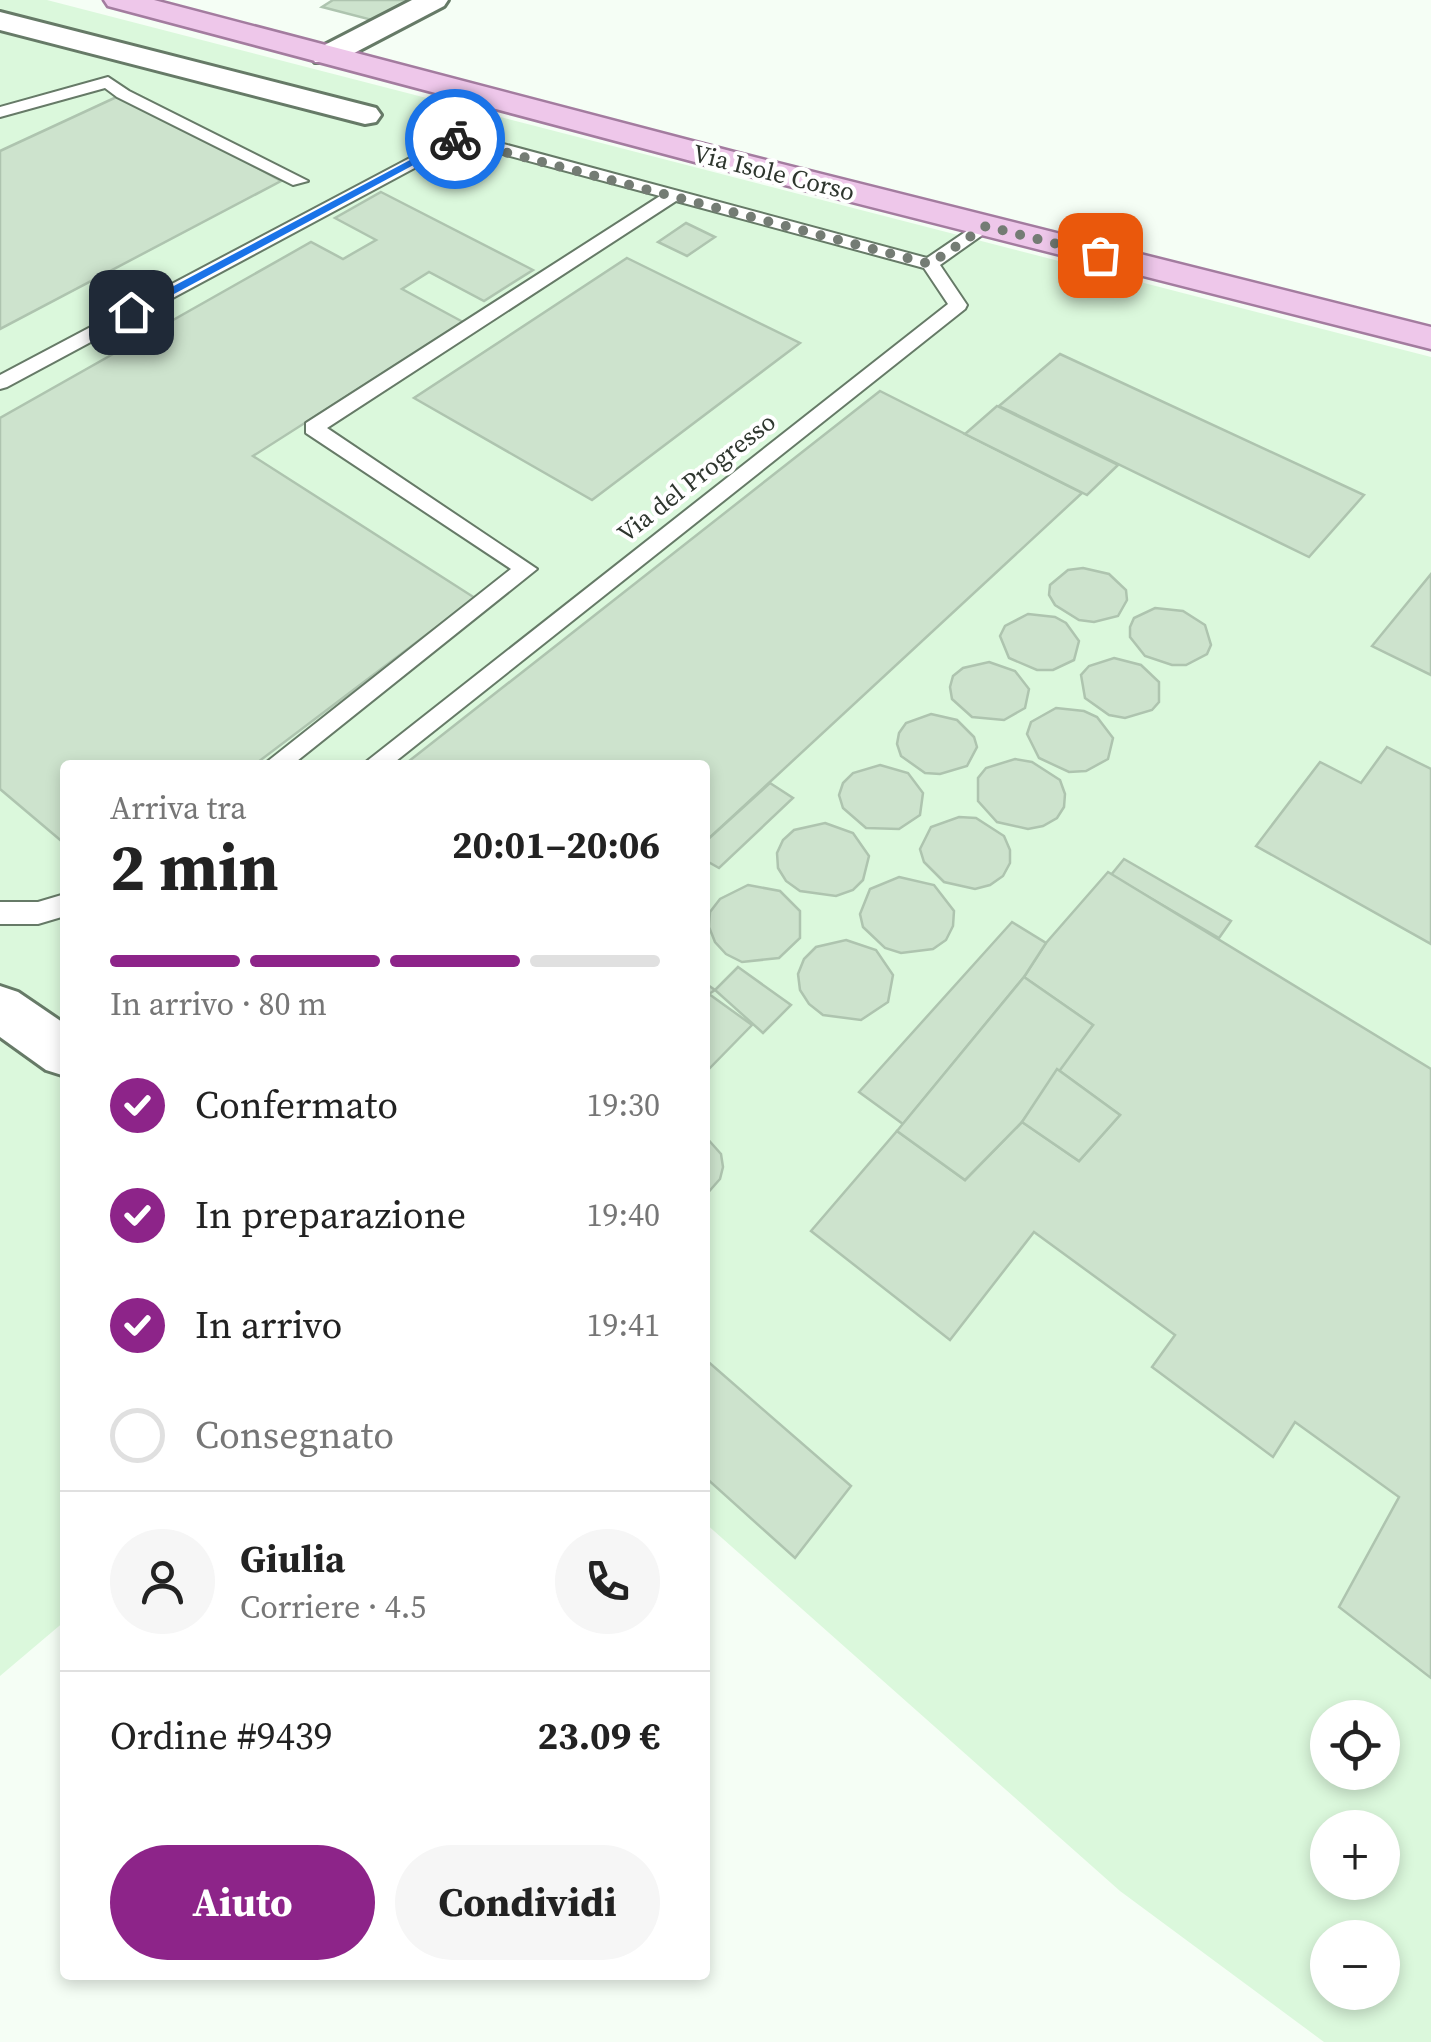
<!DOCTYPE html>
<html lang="it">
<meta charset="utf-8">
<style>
body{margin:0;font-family:"Source Serif 4",serif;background:#f6f6f6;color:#222;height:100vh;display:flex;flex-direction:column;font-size:38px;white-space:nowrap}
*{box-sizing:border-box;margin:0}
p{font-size:32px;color:#767676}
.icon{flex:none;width:55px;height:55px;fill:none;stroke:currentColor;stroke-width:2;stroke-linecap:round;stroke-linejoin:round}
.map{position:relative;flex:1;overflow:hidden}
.side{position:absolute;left:60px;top:760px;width:650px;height:1220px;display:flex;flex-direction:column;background:#fff;border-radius:10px;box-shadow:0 5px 15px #0003}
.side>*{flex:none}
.controls{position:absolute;left:1310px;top:1700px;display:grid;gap:20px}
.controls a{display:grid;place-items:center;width:90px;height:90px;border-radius:50%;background:#fff;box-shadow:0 5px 15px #0003;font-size:50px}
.pin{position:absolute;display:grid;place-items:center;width:85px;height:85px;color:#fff;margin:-42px;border-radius:20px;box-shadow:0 5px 15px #0006}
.courier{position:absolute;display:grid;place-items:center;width:100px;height:100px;margin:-50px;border:8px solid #1a73e8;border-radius:50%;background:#fff;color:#222;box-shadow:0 2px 12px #0007}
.summary em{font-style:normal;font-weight:700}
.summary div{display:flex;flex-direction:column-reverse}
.summary{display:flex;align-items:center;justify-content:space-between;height:170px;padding:0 50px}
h1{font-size:65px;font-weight:700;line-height:75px}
.bar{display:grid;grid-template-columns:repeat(4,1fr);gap:15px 10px;align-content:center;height:120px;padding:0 50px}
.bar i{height:12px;border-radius:8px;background:#e0e0e0}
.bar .active{background:#8d2489}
.bar p{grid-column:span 4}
.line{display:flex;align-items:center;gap:25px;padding:0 50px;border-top:2px solid #e0e0e0}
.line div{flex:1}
.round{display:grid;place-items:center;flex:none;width:105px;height:105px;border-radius:52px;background:#f6f6f6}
ol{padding:0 50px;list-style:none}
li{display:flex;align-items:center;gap:30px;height:110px}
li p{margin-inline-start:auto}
li .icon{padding:10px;border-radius:50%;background:#8d2489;color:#fff;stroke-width:4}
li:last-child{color:#767676}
li i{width:55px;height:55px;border:5px solid #e0e0e0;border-radius:50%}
.button{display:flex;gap:20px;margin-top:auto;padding:20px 50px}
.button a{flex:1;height:115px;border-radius:60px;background:#8d2489;color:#fff;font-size:40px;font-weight:700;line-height:115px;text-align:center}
.button a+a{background:#f6f6f6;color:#222}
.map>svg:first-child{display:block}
</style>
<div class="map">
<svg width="1431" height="2042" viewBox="0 0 1431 2042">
<rect width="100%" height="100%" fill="#f5fef5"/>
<path fill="#dbf8dc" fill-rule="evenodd" d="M0,0H47L1431,357V2042H1324L1120,1891L705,1523V765H65V1621L0,1676ZM1328,1718H1382V1772H1328ZM1328,1828H1382V1882H1328ZM1328,1938H1382V1992H1328Z"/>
<g fill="#cde3cd" stroke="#aec4af" stroke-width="2.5">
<polygon points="333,0 417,0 372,20 322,7"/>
<polygon points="123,94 281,181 0,329 0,151"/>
<polygon points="381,192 533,270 484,301 429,272 402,289 463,322 253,456 475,598 254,765 65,765 65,844 0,789 0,418 311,242 343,259 376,240 335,218"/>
<polygon points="686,223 715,237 687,256 658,242"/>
<polygon points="627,258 800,343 592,500 414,398"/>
<polygon points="1060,354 1364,495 1309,557 999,406"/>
<polygon points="880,391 1082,493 705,842 705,765 404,765"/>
<polygon points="997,406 1118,465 1087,495 965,434"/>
<polygon points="1083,568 1109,574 1126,590 1127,600 1118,616 1094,622 1079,620 1055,605 1049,595 1050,585 1068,570"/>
<polygon points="1431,574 1431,675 1372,646"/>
<polygon points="1155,608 1183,611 1205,625 1211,645 1207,654 1186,665 1172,665 1145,656 1130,637 1130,627 1134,618"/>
<polygon points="1028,614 1055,617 1066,623 1079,641 1074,660 1053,670 1037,670 1009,658 1000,636 1005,626"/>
<polygon points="1114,658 1141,665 1159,682 1159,702 1152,710 1125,718 1109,715 1085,698 1081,675 1089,666"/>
<polygon points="989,662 1015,671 1029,689 1025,708 1004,720 972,717 952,699 950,687 953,676 963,668"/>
<polygon points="1056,708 1084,711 1097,717 1113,738 1108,759 1086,771 1069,772 1039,758 1027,734 1031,722"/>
<polygon points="931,714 957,720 974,737 977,747 967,766 940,774 925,773 901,756 897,744 899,733 906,723"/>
<polygon points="1387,747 1431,769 1431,944 1256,846 1320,762 1361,783"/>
<polygon points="1015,759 1032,762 1060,780 1065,794 1064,807 1057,818 1043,826 1028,829 997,822 978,801 978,778 986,768"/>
<polygon points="880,765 908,773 923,793 920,815 899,829 866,828 843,808 839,795 843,783 853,773"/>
<polygon points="770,783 793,798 719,868 705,860 705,842"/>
<polygon points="959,817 976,818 1004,836 1010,850 1010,863 1003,876 990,885 975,889 944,882 924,862 920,849 931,827"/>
<polygon points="825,823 853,833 869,856 863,880 853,890 836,896 800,891 786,881 778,868 777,853 783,840 794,830"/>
<polygon points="1124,859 1231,921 1219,938 1111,875"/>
<polygon points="1108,872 1431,1069 1431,1678 1339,1607 1399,1497 1295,1422 1273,1457 1152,1367 1175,1335 1034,1232 950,1340 811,1231 897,1131 965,1180 1022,1122 1079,1161 1120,1115 1057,1069 1093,1025 1024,977 1046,943"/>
<polygon points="899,877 934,885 954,911 953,926 946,940 933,949 901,953 885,948 863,927 860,914 870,889"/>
<polygon points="748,885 780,891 800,911 800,938 779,958 742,962 726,954 715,942 709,927 710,912 720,899"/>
<polygon points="1012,922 1046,943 1024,977 903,1124 859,1092"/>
<polygon points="846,940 876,950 893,975 888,1002 861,1020 823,1015 809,1004 800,990 798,974 804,959 816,947"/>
<polygon points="738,967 791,1005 763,1033 715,990"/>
<polygon points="1024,977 1093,1025 1022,1122 965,1180 897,1131"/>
<polygon points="705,983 715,990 709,994 752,1025 705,1073"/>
<polygon points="1057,1069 1120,1115 1079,1161 1022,1122"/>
<polygon points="705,1136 721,1154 723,1167 720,1179 705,1196"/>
<polygon points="705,1359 851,1486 795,1558 705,1477"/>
</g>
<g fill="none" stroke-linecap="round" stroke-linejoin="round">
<g stroke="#667a67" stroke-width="4">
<g id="lane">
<polygon points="108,77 129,91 308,181 293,185 117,97 105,88 0,117 0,107"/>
<polygon points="459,132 927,258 980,222 986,221 995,226 940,265 967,305 965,309 391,765 362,765 948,304 924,268 676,201 327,428 537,569 292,765 263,765 511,569 306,433 306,423 660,196 461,143 7,387 0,389 0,375"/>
<polygon points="65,894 65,916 38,924 0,924 0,902 38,902"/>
</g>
</g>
<g stroke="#667a67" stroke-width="6">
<g id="street">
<polygon points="412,0 448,0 444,6 337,62 315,62 311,56 315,50"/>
<polygon points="0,12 376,108 381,115 376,122 365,124 0,30"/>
<polygon points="0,986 18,992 65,1024 65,1076 46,1070 0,1037"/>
</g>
</g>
<g stroke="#a37c9f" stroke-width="5">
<polygon id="primary" points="104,0 154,0 734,152 1431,327 1431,349 710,166 108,6"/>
</g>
<use href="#lane" fill="#fff" fill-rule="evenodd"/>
<use href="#street" fill="#fff" fill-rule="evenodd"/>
<use href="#primary" fill="#eec7ea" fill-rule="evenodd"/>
</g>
<polygon fill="#1a73e8" points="455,136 458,141 135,315 125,312"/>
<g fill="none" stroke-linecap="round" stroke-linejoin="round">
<polyline stroke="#747c74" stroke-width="10" stroke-dasharray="0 18" points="455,139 930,264 986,226 1100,255"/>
</g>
<g text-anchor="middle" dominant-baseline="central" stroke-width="8" stroke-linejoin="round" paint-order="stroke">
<g font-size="25" fill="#2e362e" stroke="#fff">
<text transform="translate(774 172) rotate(14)">Via Isole Corso</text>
<text transform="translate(696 477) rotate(-38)">Via del Progresso</text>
</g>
</g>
</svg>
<div class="controls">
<a><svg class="icon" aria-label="locate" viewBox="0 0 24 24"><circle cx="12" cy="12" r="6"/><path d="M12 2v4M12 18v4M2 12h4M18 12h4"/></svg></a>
<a>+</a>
<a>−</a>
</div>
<div class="pin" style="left:1100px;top:255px;background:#ea580c"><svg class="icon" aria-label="bag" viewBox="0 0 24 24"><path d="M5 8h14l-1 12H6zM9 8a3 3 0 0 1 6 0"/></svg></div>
<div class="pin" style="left:131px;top:312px;background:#1f2937"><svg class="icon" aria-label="home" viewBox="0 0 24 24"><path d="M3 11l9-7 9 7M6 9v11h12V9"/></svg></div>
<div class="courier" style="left:455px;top:139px"><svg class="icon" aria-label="bike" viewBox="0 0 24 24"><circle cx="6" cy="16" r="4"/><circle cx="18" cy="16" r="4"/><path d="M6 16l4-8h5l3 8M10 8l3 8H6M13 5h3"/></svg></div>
<section class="side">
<div class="summary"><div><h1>2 min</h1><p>Arriva tra</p></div><em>20:01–20:06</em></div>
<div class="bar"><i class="active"></i><i class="active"></i><i class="active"></i><i></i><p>In arrivo · 80 m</p></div>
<ol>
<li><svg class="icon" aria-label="check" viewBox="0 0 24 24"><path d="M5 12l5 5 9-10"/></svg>Confermato<p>19:30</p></li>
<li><svg class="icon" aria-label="check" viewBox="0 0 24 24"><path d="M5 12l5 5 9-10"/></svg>In preparazione<p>19:40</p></li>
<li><svg class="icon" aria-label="check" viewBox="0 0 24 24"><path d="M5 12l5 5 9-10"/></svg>In arrivo<p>19:41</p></li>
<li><i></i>Consegnato</li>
</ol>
<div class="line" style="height:180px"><a class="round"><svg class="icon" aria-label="person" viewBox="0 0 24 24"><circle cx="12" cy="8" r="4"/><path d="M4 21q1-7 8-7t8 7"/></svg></a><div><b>Giulia</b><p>Corriere · 4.5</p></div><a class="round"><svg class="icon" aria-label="phone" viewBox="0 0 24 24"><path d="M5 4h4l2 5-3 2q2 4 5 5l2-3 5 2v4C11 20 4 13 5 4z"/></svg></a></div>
<div class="line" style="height:130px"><div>Ordine #9439</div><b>23.09 €</b></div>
<div class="button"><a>Aiuto</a><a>Condividi</a></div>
</section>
</div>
